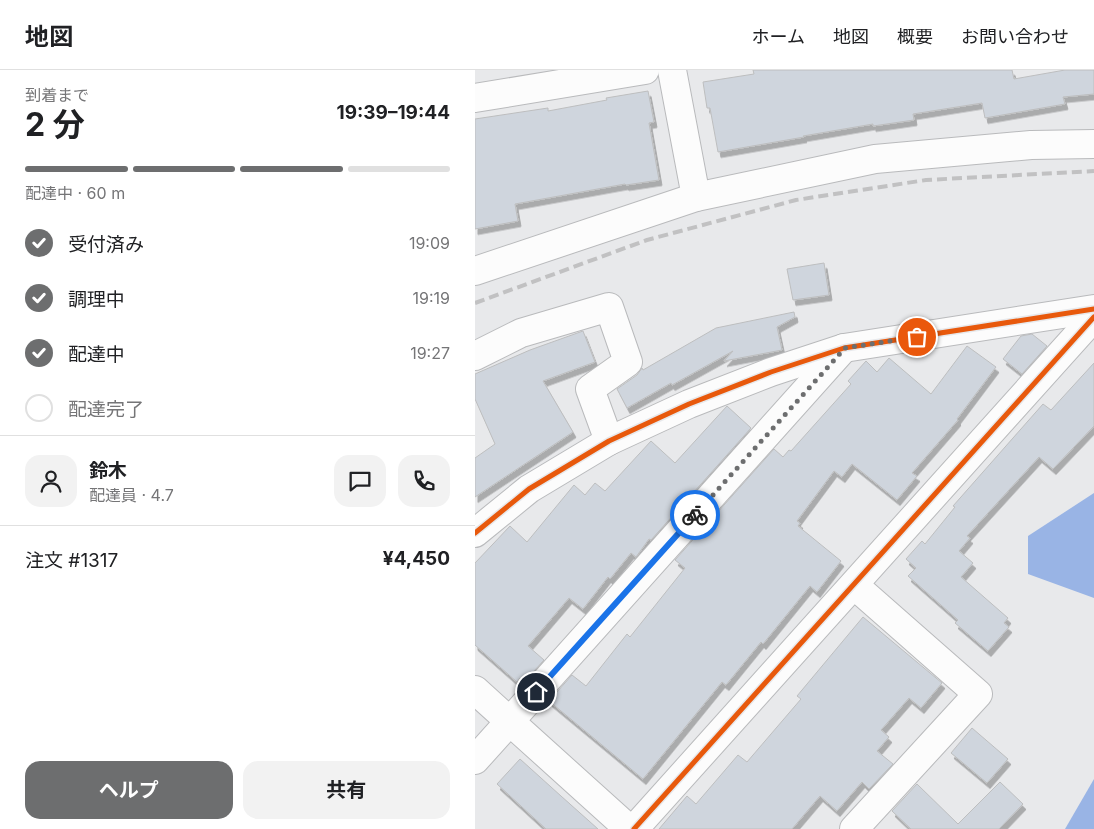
<!DOCTYPE html>
<html lang="ja">
<meta charset="utf-8">
<style>
body{margin:0;font-family:Inter,"Noto Sans JP",sans-serif;background:#f2f2f2;color:#202124;height:100vh;display:flex;flex-direction:column;font-size:19px;white-space:nowrap}
*{box-sizing:border-box;margin:0}
p{font-size:16px;color:#757577}
.icon{flex:none;width:28px;height:28px;fill:none;stroke:currentColor;stroke-width:2;stroke-linecap:round;stroke-linejoin:round}
.map{position:relative;flex:1;overflow:hidden}
.details{display:flex;flex-direction:column;background:#fff;width:475px}
.details>*{flex:none}
.pin{position:absolute;display:grid;place-items:center;width:42px;height:42px;color:#fff;margin:-21px;border:2px solid #fff;border-radius:50%;box-shadow:0 1px 5px #0007}
.courier{position:absolute;display:grid;place-items:center;width:50px;height:50px;margin:-25px;border:4px solid #1a73e8;border-radius:50%;background:#fff;color:#222;box-shadow:0 1px 6px #0007}
.head em{font-style:normal;font-weight:700}
.head div{display:flex;flex-direction:column-reverse}
.head{display:flex;align-items:center;justify-content:space-between;height:85px;padding:0 25px}
h1{font-size:32px;font-weight:700;line-height:38px}
.bar{display:grid;grid-template-columns:repeat(4,1fr);gap:8px 5px;align-content:center;height:60px;padding:0 25px}
.bar i{height:6px;border-radius:4px;background:#e0e0e0}
.bar .selected{background:#6d6e6f}
.bar p{grid-column:span 4}
.line{display:flex;align-items:center;gap:12px;padding:0 25px;border-top:1px solid #e0e0e0}
.line div{flex:1}
.round{display:grid;place-items:center;flex:none;width:52px;height:52px;border-radius:15px;background:#f2f2f2}
ol{padding:0 25px;list-style:none}
li{display:flex;align-items:center;gap:15px;height:55px}
li p{margin-inline-start:auto}
li .icon{padding:5px;border-radius:50%;background:#6d6e6f;color:#fff;stroke-width:4}
li:last-child{color:#757577}
li i{width:28px;height:28px;border:2px solid #e0e0e0;border-radius:50%}
.button{display:flex;gap:10px;margin-top:auto;padding:10px 25px}
.button a{flex:1;height:58px;border-radius:15px;background:#6d6e6f;color:#fff;font-size:20px;font-weight:700;line-height:58px;text-align:center}
.button a+a{background:#f2f2f2;color:#202124}
header{display:flex;align-items:center;gap:30px;box-sizing:border-box;height:70px;padding:0 25px;background:#fff;border-bottom:1px solid #e0e0e0}
header strong{font-size:24px}
nav{display:flex;gap:28px;margin-inline-start:auto;font-size:18px}
main{display:flex;flex:1;min-height:0}
.map>svg:first-child{display:block}
</style>
<header>
<strong>地図</strong>
<nav><a>ホーム</a><a>地図</a><a>概要</a><a>お問い合わせ</a></nav>
</header>
<main>
<section class="details">
<div class="head"><div><h1>2 分</h1><p>到着まで</p></div><em>19:39–19:44</em></div>
<div class="bar"><i class="selected"></i><i class="selected"></i><i class="selected"></i><i></i><p>配達中 · 60 m</p></div>
<ol>
<li><svg class="icon" aria-label="check" viewBox="0 0 24 24"><path d="M5 12l5 5 9-10"/></svg>受付済み<p>19:09</p></li>
<li><svg class="icon" aria-label="check" viewBox="0 0 24 24"><path d="M5 12l5 5 9-10"/></svg>調理中<p>19:19</p></li>
<li><svg class="icon" aria-label="check" viewBox="0 0 24 24"><path d="M5 12l5 5 9-10"/></svg>配達中<p>19:27</p></li>
<li><i></i>配達完了</li>
</ol>
<div class="line" style="height:90px"><a class="round"><svg class="icon" aria-label="person" viewBox="0 0 24 24"><circle cx="12" cy="8" r="4"/><path d="M4 21q1-7 8-7t8 7"/></svg></a><div><b>鈴木</b><p>配達員 · 4.7</p></div><a class="round"><svg class="icon" aria-label="chat" viewBox="0 0 24 24"><path d="M4 5h16v11H9l-5 4z"/></svg></a><a class="round"><svg class="icon" aria-label="phone" viewBox="0 0 24 24"><path d="M5 4h4l2 5-3 2q2 4 5 5l2-3 5 2v4C11 20 4 13 5 4z"/></svg></a></div>
<div class="line" style="height:65px"><div>注文 #1317</div><b>¥4,450</b></div>
<div class="button"><a>ヘルプ</a><a>共有</a></div>
</section>
<div class="map">
<svg width="619" height="759" viewBox="0 0 619 759">
<defs>
<filter id="shadow"><feDropShadow dx="3" dy="5.5" stdDeviation="0" flood-color="#0004"/></filter>
</defs>
<rect width="100%" height="100%" fill="#e8e9eb"/>
<g fill="#99b4e5">
<polygon points="619,423 619,528 553,504 553,466"/>
<polygon points="619,709 619,759 590,759"/>
</g>
<g fill="#cfd5dd" stroke="#bdbebf" filter="url(#shadow)">
<polygon points="278,0 537,0 539,9 590,0 619,0 619,24 588,27 590,34 510,48 507,33 438,44 439,50 398,56 398,54 328,66 329,67 243,82 235,38 232,38 228,12 279,4"/>
<polygon points="173,21 179,52 174,53 184,110 151,115 150,114 40,134 43,151 0,159 0,49 73,38 73,41 132,30 131,28"/>
<polygon points="349,193 354,225 318,230 312,199"/>
<polygon points="319,242 320,247 302,257 307,280 249,291 258,281 197,315 196,313 152,338 142,319 162,305 167,298 168,300 241,258"/>
<polygon points="108,261 120,292 68,311 98,362 0,427 0,388 20,374 0,329 0,304 55,280"/>
<polygon points="557,264 572,276 547,304 528,289 546,266"/>
<polygon points="492,276 521,297 482,349 483,350 437,403 442,406 422,430 377,394 367,407 359,401 322,451 325,453 323,456 366,491 342,522 335,516 288,574 286,572 251,615 247,612 168,709 74,631 97,605 111,616 152,564 155,567 210,498 200,490 299,379 308,387 314,380 316,381 376,314 373,311 391,291 402,302 414,288 456,324"/>
<polygon points="619,293 619,356 578,399 564,387 492,466 495,468 484,481 498,493 486,507 533,548 529,553 534,557 513,581 480,553 483,550 433,506 441,498 431,489 447,471 450,474 480,437 478,436 568,334 576,340"/>
<polygon points="252,336 276,358 176,470 174,469 161,487 156,483 135,509 133,507 108,539 94,528 53,576 69,590 49,612 45,608 42,612 0,575 0,493 35,456 52,472 99,415 110,425 120,413 130,421 176,371 200,393"/>
<polygon points="388,547 467,613 446,638 434,628 406,660 414,667 402,681 418,694 394,719 387,712 362,741 345,726 317,759 184,759 212,726 221,734 263,685 272,692 326,629 322,626"/>
<polygon points="497,658 533,689 512,713 476,683"/>
<polygon points="45,689 86,726 123,759 71,759 22,714"/>
<polygon points="525,712 548,734 524,759 436,759 417,741 442,714 483,754"/>
</g>
<g fill="none" stroke-linecap="round" stroke-linejoin="round">
<g stroke="#b9babc" stroke-width="30">
<g id="minor">
<polyline points="197,0 221,127"/>
<polyline points="0,28 170,0"/>
<polyline points="0,201 221,127 400,89 556,75 619,74"/>
<polyline points="0,286 46,263 134,237 153,292 115,319 134,371"/>
<polyline points="0,463 54,419 134,371 214,334 296,302 369,278 619,239"/>
<polyline points="379,515 503,624 379,759"/>
<polyline points="0,620 154,759"/>
<polyline points="0,690 369,278"/>
<polyline points="159,759 619,247"/>
</g>
</g>
<use href="#minor" stroke="#fcfcfc" stroke-width="28"/>
<polyline stroke="#c1c1c2" stroke-width="4" stroke-dasharray="10 5" stroke-linecap="butt" points="0,233 172,170 321,130 451,110 619,101"/>
<g stroke="#e7e9ec" stroke-width="8">
<g id="cycleway">
<polyline points="0,463 54,419 134,371 214,334 296,302 369,278 619,239"/>
<polyline points="159,759 619,247"/>
</g>
</g>
<use href="#cycleway" stroke="#e8590c" stroke-width="5"/>
</g>
<g fill="none" stroke-linecap="round" stroke-linejoin="round">
<polyline stroke="#6d6e6f" stroke-width="5" stroke-dasharray="0 9" points="220,445 370,278 442,267"/>
<polyline stroke="#1a73e8" stroke-width="6" points="61,622 220,445"/>
</g>
</svg>
<div class="pin" style="left:442px;top:267px;background:#ea580c"><svg class="icon" aria-label="bag" viewBox="0 0 24 24"><path d="M5 8h14l-1 12H6zM9 8a3 3 0 0 1 6 0"/></svg></div>
<div class="pin" style="left:61px;top:622px;background:#1f2937"><svg class="icon" aria-label="home" viewBox="0 0 24 24"><path d="M3 11l9-7 9 7M6 9v11h12V9"/></svg></div>
<div class="courier" style="left:220px;top:445px"><svg class="icon" aria-label="bike" viewBox="0 0 24 24"><circle cx="6" cy="16" r="4"/><circle cx="18" cy="16" r="4"/><path d="M6 16l4-8h5l3 8M10 8l3 8H6M13 5h3"/></svg></div>
</div>
</main>
